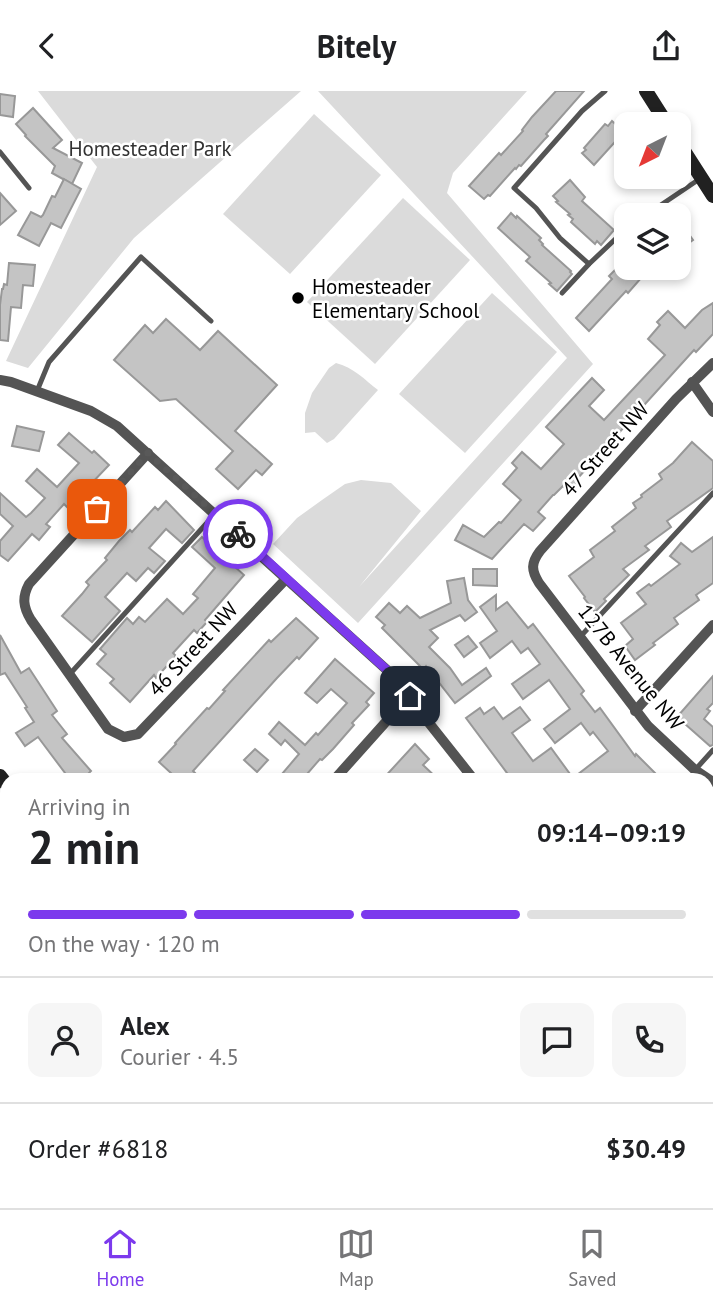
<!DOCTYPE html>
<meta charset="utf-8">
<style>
body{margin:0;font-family:"PT Sans",sans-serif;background:#f6f6f6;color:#202124;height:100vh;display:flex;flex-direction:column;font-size:26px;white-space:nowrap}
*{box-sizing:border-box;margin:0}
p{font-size:23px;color:#757577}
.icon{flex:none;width:38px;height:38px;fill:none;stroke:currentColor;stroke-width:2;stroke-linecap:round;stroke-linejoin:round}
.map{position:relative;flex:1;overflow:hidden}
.drawer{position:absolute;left:0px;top:682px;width:714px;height:436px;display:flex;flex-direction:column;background:#fff;border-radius:21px 21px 0 0;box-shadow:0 4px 10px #0003}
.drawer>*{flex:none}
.needle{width:46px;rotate:222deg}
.tools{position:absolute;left:614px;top:21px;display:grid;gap:14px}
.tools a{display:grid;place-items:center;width:77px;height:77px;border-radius:14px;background:#fff;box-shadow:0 4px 10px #0003;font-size:35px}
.pin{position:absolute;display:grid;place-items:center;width:60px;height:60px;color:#fff;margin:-30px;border-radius:14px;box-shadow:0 4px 10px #0006}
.courier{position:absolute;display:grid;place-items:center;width:70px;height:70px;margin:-35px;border:5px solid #7c3aed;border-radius:50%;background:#fff;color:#222;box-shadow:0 2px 9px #0007}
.overview em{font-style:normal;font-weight:600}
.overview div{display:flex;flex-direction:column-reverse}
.overview{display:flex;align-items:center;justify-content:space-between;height:119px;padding:0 28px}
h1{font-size:46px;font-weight:600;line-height:52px}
.bar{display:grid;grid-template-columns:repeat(4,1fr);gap:10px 7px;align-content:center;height:84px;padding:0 28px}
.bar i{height:9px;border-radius:5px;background:#e0e0e0}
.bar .active{background:#7c3aed}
.bar p{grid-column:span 4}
.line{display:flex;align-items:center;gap:18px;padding:0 28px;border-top:2px solid #e0e0e0}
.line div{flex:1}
.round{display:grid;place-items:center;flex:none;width:74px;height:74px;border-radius:14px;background:#f6f6f6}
header{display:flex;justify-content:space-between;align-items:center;height:91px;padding:0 28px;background:#fff;font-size:32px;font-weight:600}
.tabs{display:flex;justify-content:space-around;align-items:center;height:98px;border-top:2px solid #e0e0e0;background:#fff;font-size:19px;color:#757577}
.tabs a{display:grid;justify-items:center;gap:4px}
.tabs .active{color:#7c3aed}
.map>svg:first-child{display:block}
</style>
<header><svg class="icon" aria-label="back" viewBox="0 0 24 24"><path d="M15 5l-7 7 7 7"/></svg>Bitely<svg class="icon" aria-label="share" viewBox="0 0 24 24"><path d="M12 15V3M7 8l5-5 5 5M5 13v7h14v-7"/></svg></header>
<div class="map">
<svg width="713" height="1117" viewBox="0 0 713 1117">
<rect width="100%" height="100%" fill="#fff"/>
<g fill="#dbdbdb">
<polygon points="38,0 301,0 134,147 28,277 6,270 97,76"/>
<polygon points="318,0 527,0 453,82 447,102 593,273 358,532 273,453 297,427 322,409 345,393 361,389 391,392 421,420 359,496 567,267"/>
<polygon points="314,23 381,84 290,183 223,123"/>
<polygon points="403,107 470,169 375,273 307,211"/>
<polygon points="492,202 557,261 465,362 399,303"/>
<path d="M336,272C353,276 365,289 378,299L334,348L327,352L315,341L305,342V322L312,302L329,277Z"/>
</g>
<g fill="#c4c4c4" stroke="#989898" stroke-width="2">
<polygon points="556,0 584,0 546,43 548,45 544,49 521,75 519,74 516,78 515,77 490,105 488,104 484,108 469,95 499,62 501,64 523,40 522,39 532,26"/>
<polygon points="0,3 15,5 13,26 0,24"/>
<polygon points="33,17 62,49 53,57 82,72 72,93 52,82 55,75 25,45 26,44 16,33"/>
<polygon points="612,30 624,41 594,74 582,62 586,59 584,57 605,33 608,35"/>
<polygon points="64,88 81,98 61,137 51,132 39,155 18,144 31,121 41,126 43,124 52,105 55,106"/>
<polygon points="570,89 585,106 582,110 614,139 601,154 597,150 595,153 571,131 573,128 568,124 570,123 556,111 558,110 553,105"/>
<polygon points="0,102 16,120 0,134"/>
<polygon points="511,122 516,127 517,125 541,147 539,149 543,153 542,154 571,180 570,181 572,183 557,200 549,193 551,192 526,170 530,166 498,137"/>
<polygon points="679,129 693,149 679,159"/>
<polygon points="9,172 35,174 33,195 23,194 21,217 11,216 8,250 0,249 0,214 2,198 3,198 4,193 7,194"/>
<polygon points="617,177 656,177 641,187 628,202 626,200 589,240 576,227 612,188 609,185"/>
<polygon points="713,212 713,243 696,261 694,259 577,388 579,390 569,401 563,395 554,404 553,404 538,421 545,427 533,440 524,433 492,468 455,449 463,434 484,446 499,431 501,432 521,409 503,393 517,377 512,372 522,361 541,378 564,353 546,336 592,287 604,299 589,315 604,329 665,264 648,248 660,234 657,231 668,220 685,237 702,219"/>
<polygon points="166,228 200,259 218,240 277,294 235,340 272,373 262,384 256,379 238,398 216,378 233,360 176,308 160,310 114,269 145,234 153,242"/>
<polygon points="17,335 44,341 39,360 12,355"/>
<polygon points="69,342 92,362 94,360 109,374 68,417 64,413 46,433 50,436 39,449 32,443 8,470 0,464 0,450 13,435 0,423 0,402 26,426 31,422 45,407 26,390 37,378 57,396 79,372 58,354"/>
<polygon points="692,351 713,370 713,397 667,430 671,436 645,455 649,459 623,478 629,484 604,508 606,510 595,521 584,507 585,506 569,485 594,466 590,459 615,440 612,436 636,417 633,412 642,406 641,404 662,388 659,383 673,372"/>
<polygon points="166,410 194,439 182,452 166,438 149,457 165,470 154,482 148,477 136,490 127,482 105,506 120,520 92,551 62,525 82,503 89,494 86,491 107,469 105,467 119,450 130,439 132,441 155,416 158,419"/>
<polygon points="202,446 244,484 205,529 207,531 197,542 194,539 173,562 176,565 156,587 154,584 130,611 110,592 114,588 97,573 106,563 100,558 127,527 133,533 139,526 145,531 167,508 183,523 198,507 193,503 215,477 192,456"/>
<polygon points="713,446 713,492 696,504 699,509 674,527 678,533 653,552 655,554 635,569 625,555 633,548 621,532 646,513 637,502 649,493 651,495 680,473 670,465 681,452 692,461"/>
<polygon points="473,478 497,478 497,495 473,494"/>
<polygon points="464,487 468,509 477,521 465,530 460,524 430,539 438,547 429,556 450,577 462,594 486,577 491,585 455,612 426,575 423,578 382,537 385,534 376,526 389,512 400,522 407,515 420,527 451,512 447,490"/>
<polygon points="496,504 496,519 507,511 528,537 533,533 584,600 581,603 595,621 600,617 635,665 636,663 663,690 513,690 466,627 480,617 484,623 494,616 503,628 520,616 530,629 512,642 533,670 551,657 573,687 608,660 593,641 590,644 581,632 555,652 544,638 570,618 549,589 523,608 512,593 540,573 528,557 521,562 512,550 490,567 480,552 497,540 480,516"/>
<polygon points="296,527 318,547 299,568 297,566 277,587 193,680 203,690 158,690 172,683 159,671 176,653 175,652 207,617 209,618 225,600 223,599 269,549 271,551"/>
<polygon points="0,544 21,582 29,577 57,620 52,624 67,643 62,647 91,680 81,690 57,690 65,682 38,646 25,655 16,642 34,631 25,617 27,616 5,582 0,584"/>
<polygon points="468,545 477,556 464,566 455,554"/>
<polygon points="335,568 374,602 366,611 369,614 352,632 354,634 333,658 322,669 320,668 301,690 276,690 299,663 285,649 281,654 269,643 279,631 305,654 316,642 318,644 347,612 331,598 317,612 305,602"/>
<polygon points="713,585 713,612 707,618 710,620 704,628 713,636 713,654 710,655 677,626"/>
<polygon points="415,653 429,668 423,674 440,690 381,690"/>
<polygon points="255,658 268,669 257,681 244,669"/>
</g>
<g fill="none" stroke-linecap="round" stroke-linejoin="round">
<g stroke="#dbdbdb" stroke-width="19">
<g id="primary">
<polyline points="707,1035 713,1029"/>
<polyline points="707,1069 713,1062"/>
<polyline points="416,1111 419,1117"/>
<polyline points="623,1117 630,1111"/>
<polyline points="659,1117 665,1111"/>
</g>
</g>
<g stroke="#545454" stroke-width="5">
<polyline points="605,0 582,20 514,97 536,117 560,147 589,173 626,138"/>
<polyline points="0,61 29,97"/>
<polyline points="646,124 701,87"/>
<polyline points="562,202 589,173"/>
<polyline points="37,300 49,271 141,166 211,230"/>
<polyline points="580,546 713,402"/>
<polyline points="69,584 215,423"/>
<polyline points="695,679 713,659"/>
<polyline points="458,690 468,679"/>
<polyline points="707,728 713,723"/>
<polyline points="707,832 713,826"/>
<polyline points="0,834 7,840"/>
<polyline points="707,863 713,868"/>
<polyline points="0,906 7,898"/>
<polyline points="707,926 713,931"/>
<polyline points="707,987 713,993"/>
<polyline points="0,1033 7,1025"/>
<polyline points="124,1111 130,1117"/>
<polyline points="151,1111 158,1117"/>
<polyline points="306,1111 312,1117"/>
</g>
<g stroke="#545454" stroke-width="10">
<path d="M713,272L676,308L540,460C531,472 531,479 539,492L648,635L695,679L713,691"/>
<polyline points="0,289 11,291 91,320 117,335 387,579 475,690"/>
<polyline points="692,291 713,321"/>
<path d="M148,362L29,493C22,506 23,516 31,529L108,638L124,646L138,643L286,488"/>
<polyline points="635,620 713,534"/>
<polyline points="333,690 409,605"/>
<polyline points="0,792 7,784"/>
<polyline points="0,1090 7,1096"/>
<polyline points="25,1111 31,1117"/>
<polyline points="135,1117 141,1111"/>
</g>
<g stroke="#212121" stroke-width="14">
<polyline points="646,0 667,33"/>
<polyline points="679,52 713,105"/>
<polyline points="0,685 7,694"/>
<polyline points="0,717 7,725"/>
<polyline points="444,1111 449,1117"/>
</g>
<use href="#primary" stroke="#000" stroke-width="16"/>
</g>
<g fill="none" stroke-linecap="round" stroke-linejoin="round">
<polyline stroke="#595959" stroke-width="7" stroke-dasharray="0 12.6" points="97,418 148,362 238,443"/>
<polyline stroke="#7c3aed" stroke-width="9" points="238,443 387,579 410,605"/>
</g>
<circle fill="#000" stroke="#fff" stroke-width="2.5" cx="298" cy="207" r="7"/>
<g text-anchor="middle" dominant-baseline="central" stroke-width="5" stroke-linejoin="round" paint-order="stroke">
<g font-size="21" fill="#323232" stroke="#fff">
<text x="150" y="57">Homesteader Park</text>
</g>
<g font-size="21" fill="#000" stroke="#fff" text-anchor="start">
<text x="312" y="195">Homesteader<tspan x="312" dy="24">Elementary School</tspan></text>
</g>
<g font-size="21" fill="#000" stroke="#fff">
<text transform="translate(605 358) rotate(-48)">47 Street NW</text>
<text transform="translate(193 558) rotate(-47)">46 Street NW</text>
<text transform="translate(631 576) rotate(51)">127B Avenue NW</text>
</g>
</g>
</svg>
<div class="tools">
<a><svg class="needle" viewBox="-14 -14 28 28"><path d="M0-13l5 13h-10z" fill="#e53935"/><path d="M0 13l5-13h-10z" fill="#757577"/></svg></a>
<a><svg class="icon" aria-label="layers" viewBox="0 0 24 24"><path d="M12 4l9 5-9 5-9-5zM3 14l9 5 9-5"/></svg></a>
</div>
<div class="pin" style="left:97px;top:418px;background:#ea580c"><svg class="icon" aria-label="bag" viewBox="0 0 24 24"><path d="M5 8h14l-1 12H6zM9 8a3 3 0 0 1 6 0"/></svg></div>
<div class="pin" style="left:410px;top:605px;background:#1f2937"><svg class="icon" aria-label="home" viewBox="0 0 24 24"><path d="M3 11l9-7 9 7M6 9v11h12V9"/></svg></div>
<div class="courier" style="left:238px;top:443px"><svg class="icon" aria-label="bike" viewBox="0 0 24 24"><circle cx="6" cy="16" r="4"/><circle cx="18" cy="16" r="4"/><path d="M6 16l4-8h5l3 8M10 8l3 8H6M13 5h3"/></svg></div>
<section class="drawer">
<div class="overview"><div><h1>2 min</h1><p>Arriving in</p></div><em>09:14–09:19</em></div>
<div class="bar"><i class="active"></i><i class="active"></i><i class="active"></i><i></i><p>On the way · 120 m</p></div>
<div class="line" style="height:126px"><a class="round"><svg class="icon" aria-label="person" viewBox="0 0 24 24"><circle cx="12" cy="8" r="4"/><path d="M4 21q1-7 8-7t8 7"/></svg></a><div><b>Alex</b><p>Courier · 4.5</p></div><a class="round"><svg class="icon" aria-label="chat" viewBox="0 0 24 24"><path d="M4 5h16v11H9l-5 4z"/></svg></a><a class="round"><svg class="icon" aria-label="phone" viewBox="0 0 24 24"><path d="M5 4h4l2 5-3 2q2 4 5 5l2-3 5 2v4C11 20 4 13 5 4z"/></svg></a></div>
<div class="line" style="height:91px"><div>Order #6818</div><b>$30.49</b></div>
</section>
</div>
<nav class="tabs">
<a class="active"><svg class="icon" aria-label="home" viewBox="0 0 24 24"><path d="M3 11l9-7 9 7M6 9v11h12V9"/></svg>Home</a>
<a><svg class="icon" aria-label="map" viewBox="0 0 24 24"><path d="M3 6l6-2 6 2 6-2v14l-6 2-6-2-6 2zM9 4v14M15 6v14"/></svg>Map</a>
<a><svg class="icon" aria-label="saved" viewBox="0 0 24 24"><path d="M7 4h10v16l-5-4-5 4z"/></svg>Saved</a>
</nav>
